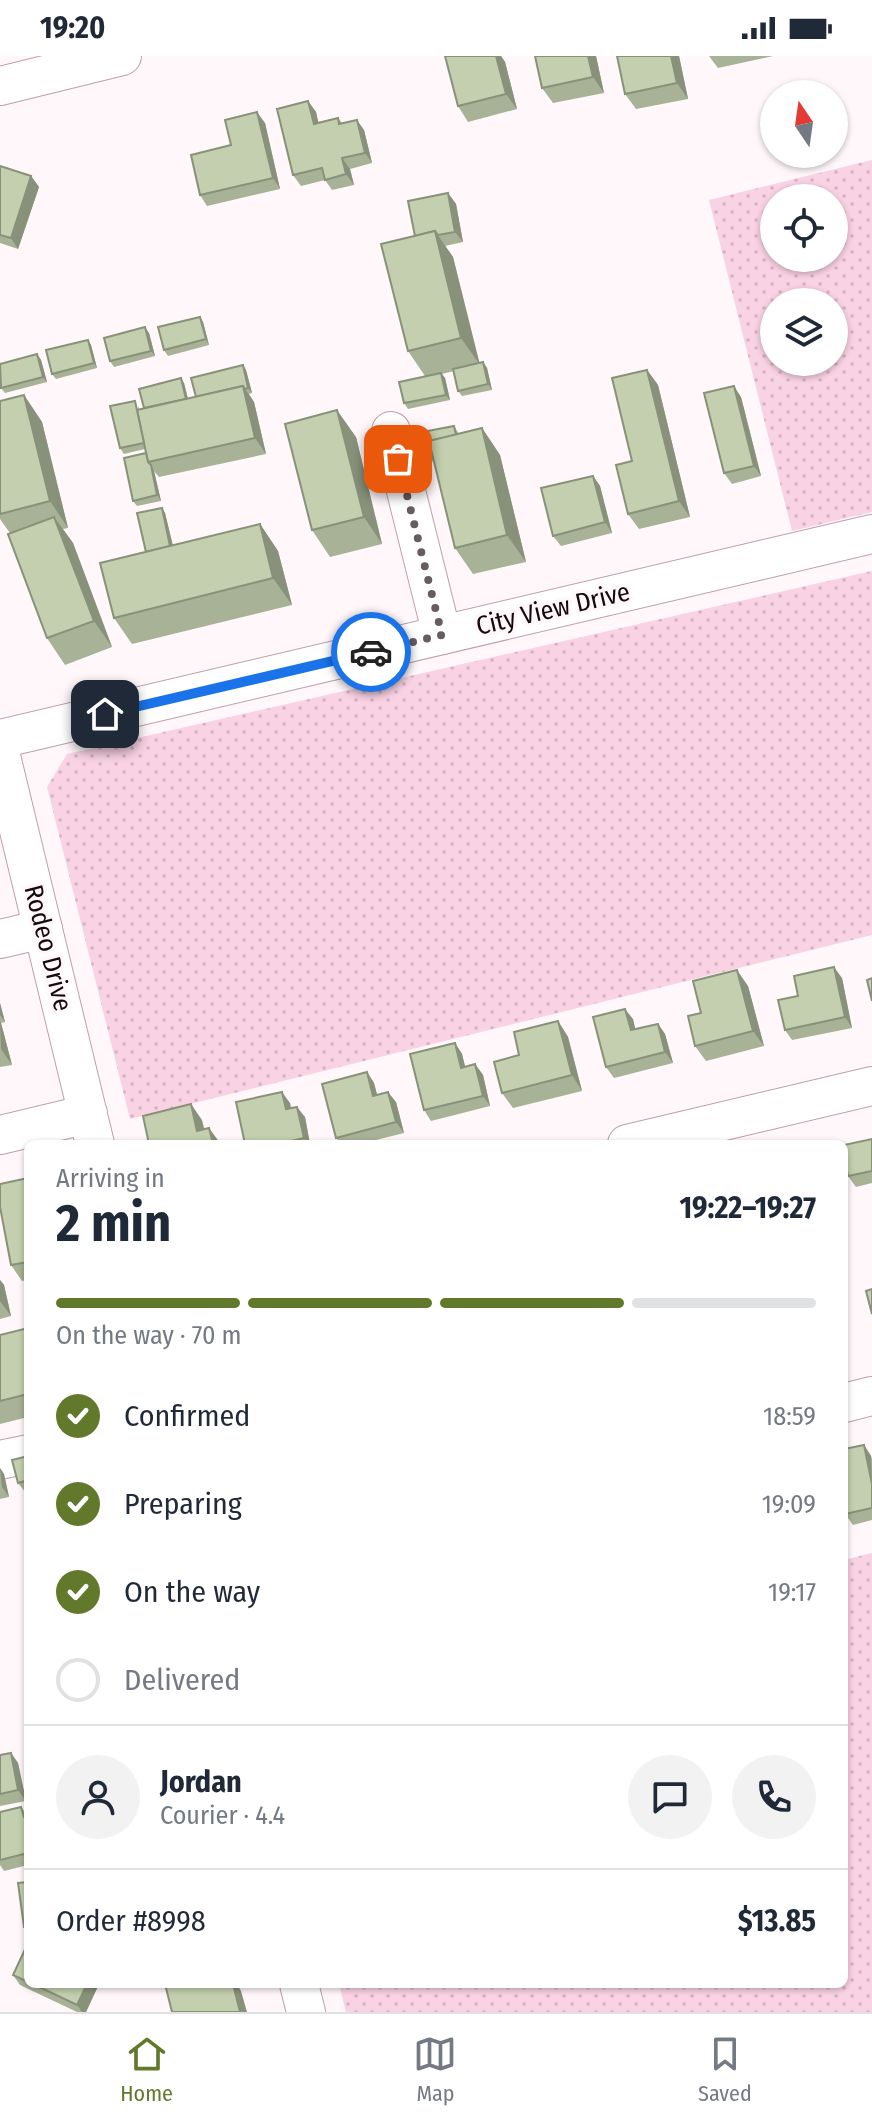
<!DOCTYPE html>
<meta charset="utf-8">
<style>
body{margin:0;font-family:"Fira Sans Condensed",sans-serif;background:#f2f2f3;color:#1f2937;height:100vh;display:flex;flex-direction:column;font-size:30px;white-space:nowrap}
*{box-sizing:border-box;margin:0}
p{font-size:26px;color:#747a83}
.icon{flex:none;width:44px;height:44px;fill:none;stroke:currentColor;stroke-width:2;stroke-linecap:round;stroke-linejoin:round}
.map{position:relative;flex:1;overflow:hidden}
.sheet{position:absolute;left:24px;top:1084px;width:824px;height:848px;display:flex;flex-direction:column;background:#fff;border-radius:12px;box-shadow:0 2px 6px #0004}
.sheet>*{flex:none}
.needle{width:52px;rotate:347deg}
.controls{position:absolute;left:760px;top:24px;display:grid;gap:16px}
.controls a{display:grid;place-items:center;width:88px;height:88px;border-radius:50%;background:#fff;box-shadow:0 2px 6px #0004;font-size:40px}
.pin{position:absolute;display:grid;place-items:center;width:68px;height:68px;color:#fff;margin:-34px;border-radius:16px;box-shadow:0 4px 12px #0006}
.courier{position:absolute;display:grid;place-items:center;width:80px;height:80px;margin:-40px;border:6px solid #1a73e8;border-radius:50%;background:#fff;color:#222;box-shadow:0 2px 10px #0007}
.overview em{font-style:normal;font-weight:700}
.overview div{display:flex;flex-direction:column-reverse}
.overview{display:flex;align-items:center;justify-content:space-between;height:136px;padding:0 32px}
h1{font-size:52px;font-weight:700;line-height:60px}
.bar{display:grid;grid-template-columns:repeat(4,1fr);gap:12px 8px;align-content:center;height:96px;padding:0 32px}
.bar i{height:10px;border-radius:6px;background:#e0e1e3}
.bar .on{background:#62792b}
.bar p{grid-column:span 4}
.line{display:flex;align-items:center;gap:20px;padding:0 32px;border-top:2px solid #e0e1e3}
.line div{flex:1}
.round{display:grid;place-items:center;flex:none;width:84px;height:84px;border-radius:42px;background:#f2f2f3}
ol{padding:0 32px;list-style:none}
li{display:flex;align-items:center;gap:24px;height:88px}
li p{margin-inline-start:auto}
li .icon{padding:8px;border-radius:50%;background:#62792b;color:#fff;stroke-width:4}
li:last-child{color:#747a83}
li i{width:44px;height:44px;border:4px solid #e0e1e3;border-radius:50%}
.status{display:flex;justify-content:space-between;align-items:center;height:56px;padding:0 40px;background:#fff;direction:ltr}
.status svg{height:22px;fill:currentColor}
.tabs{display:flex;justify-content:space-around;align-items:center;height:112px;border-top:2px solid #e0e1e3;background:#fff;font-size:22px;color:#747a83}
.tabs a{display:grid;justify-items:center;gap:4px}
.tabs .on{color:#62792b}
.map>svg:first-child{display:block}
</style>
<div class="status"><b>19:20</b><svg viewBox="0 0 49 12"><path d="M0 12V9h3v3zM5 12V6h3v6zM10 12V3h3v9zM15 12V0h3v12zM26 1h20v11H26zM47 4h2v5h-2z"/></svg></div>
<div class="map">
<svg width="872" height="1956" viewBox="0 0 872 1956">
<defs>
<pattern id="grass-dots" width="8" height="8" patternUnits="userSpaceOnUse" patternTransform="scale(2)"><rect width="8" height="8" fill="#f9d2e3"/><path d="M2 2h.1M6 6h.1" fill="none" stroke="#d5b3c2" stroke-width="1.8" stroke-linecap="round"/></pattern>
</defs>
<rect width="100%" height="100%" fill="#fff7fa"/>
<g fill="url(#grass-dots)" fill-rule="evenodd">
<path d="M872,104V456L792,475L709,144ZM774,142H834V202H774ZM774,246H834V306H774Z"/>
<polygon points="872,515 872,879 130,1063 47,731 67,698"/>
<polygon points="872,1497 872,1956 346,1956 339,1928 844,1928 844,1504"/>
</g>
<g fill="none" stroke-linecap="round" stroke-linejoin="round">
<g stroke="#c09dac" stroke-width="40">
<g id="minor">
<polyline points="0,30 122,0"/>
<polyline points="391,375 442,579"/>
<polyline points="0,683 872,478"/>
<polyline points="0,696 95,1088"/>
<polyline points="0,883 43,873"/>
<polyline points="0,1079 88,1058"/>
<polyline points="627,1088 872,1030"/>
<polyline points="844,1347 872,1340"/>
<polyline points="0,1404 28,1398"/>
<polyline points="299,1928 306,1956"/>
</g>
</g>
<use href="#minor" stroke="#fff" stroke-width="38"/>
</g>
<g fill="#a8b296">
<polygon points="445,0 501,0 505,6 517,53 468,66 458,50"/>
<polygon points="596,0 604,37 553,47 542,32"/>
<polygon points="617,0 679,0 688,43 636,53 625,38"/>
<polygon points="709,0 773,0 718,12"/>
<polygon points="308,45 316,56 318,66 338,62 342,67 364,74 372,107 350,113 354,129 332,134 325,124 301,130 293,119"/>
<polygon points="265,67 280,133 207,150 200,139 231,89"/>
<polygon points="0,110 31,120 39,131 18,193 0,187"/>
<polygon points="448,137 456,148 463,186 445,190 453,201 479,307 483,306 487,312 492,334 462,340 458,335 454,315 442,318 445,322 450,344 408,353 404,347 425,320 408,295 415,180"/>
<polygon points="200,261 203,266 209,289 168,300 164,294"/>
<polygon points="149,277 155,300 114,311 110,305"/>
<polygon points="88,284 91,289 97,312 56,323 52,318"/>
<polygon points="37,298 41,304 47,326 5,337 1,332"/>
<polygon points="243,309 246,314 252,337 249,338 254,346 266,398 159,421 154,415 161,445 137,450 133,445 146,397 145,393 124,398 120,392 139,350 139,353 144,352 184,327 188,343 196,341"/>
<polygon points="647,314 658,329 690,461 639,473 628,458 632,405"/>
<polygon points="24,339 42,366 68,472 63,473 73,487 112,591 65,609 47,582 10,477 0,463 0,345"/>
<polygon points="741,341 761,420 732,428 724,417"/>
<polygon points="454,370 459,378 482,372 500,399 526,506 473,518 455,492 434,405 420,408 416,402"/>
<polygon points="356,381 382,488 330,501 312,474"/>
<polygon points="593,420 600,430 612,477 561,490 553,480"/>
<polygon points="162,452 165,457 173,490 260,468 278,495 292,549 132,588 114,562 146,496"/>
<polygon points="842,922 852,972 792,984 785,974 798,940"/>
<polygon points="748,930 764,990 706,1005 695,990 701,957"/>
<polygon points="0,947 5,966 1,967 12,1009 0,1011"/>
<polygon points="633,963 635,973 658,968 665,978 673,1007 614,1022 606,1011"/>
<polygon points="558,965 568,981 582,1035 513,1052 502,1037 519,999"/>
<polygon points="455,987 462,998 465,1011 475,1008 483,1019 490,1050 431,1065 424,1054"/>
<polygon points="367,1016 374,1027 377,1039 396,1046 404,1077 360,1088 341,1088 336,1082"/>
<polygon points="290,1047 291,1052 305,1061 310,1088 245,1088"/>
<polygon points="872,1083 872,1127 856,1131 848,1120"/>
<polygon points="28,1122 28,1224 22,1225 11,1209"/>
<polygon points="0,1224 4,1229 11,1260 0,1263"/>
<polygon points="28,1272 28,1361 0,1368 0,1279"/>
<polygon points="864,1389 871,1400 872,1403 872,1464 853,1469 845,1458"/>
<polygon points="28,1400 28,1437 26,1437 18,1427"/>
<polygon points="0,1412 4,1418 9,1441 0,1443"/>
<polygon points="11,1697 18,1707 26,1745 0,1750 0,1699"/>
<polygon points="21,1751 28,1760 28,1809 4,1815 0,1809 0,1756"/>
<polygon points="28,1887 28,1928 99,1928 86,1956 77,1956 20,1929 13,1919"/>
</g>
<g fill="#88917a">
<polygon points="496,0 501,0 505,6 517,53 506,38"/>
<polygon points="588,0 596,0 604,37 593,21"/>
<polygon points="671,0 679,0 688,43 677,27"/>
<polygon points="308,45 316,56 321,78 314,68"/>
<polygon points="257,56 265,67 280,133 273,122"/>
<polygon points="357,64 364,74 372,107 365,97"/>
<polygon points="342,102 350,113 354,129 346,118"/>
<polygon points="31,120 39,131 18,193 11,182"/>
<polygon points="448,137 456,148 463,186 455,176"/>
<polygon points="435,175 453,201 480,309 461,282"/>
<polygon points="200,261 203,266 209,289 206,283"/>
<polygon points="145,271 149,277 155,300 151,295"/>
<polygon points="88,284 91,289 97,312 94,307"/>
<polygon points="37,298 41,304 47,326 43,321"/>
<polygon points="483,306 487,312 492,334 488,328"/>
<polygon points="243,309 246,314 252,337 248,332"/>
<polygon points="647,314 658,329 690,461 679,445"/>
<polygon points="441,317 445,322 450,344 446,339"/>
<polygon points="181,322 184,327 190,351 186,345"/>
<polygon points="243,330 254,346 266,398 255,382"/>
<polygon points="734,330 741,341 761,420 754,410"/>
<polygon points="24,339 42,366 68,472 50,445"/>
<polygon points="337,354 356,381 382,488 364,461"/>
<polygon points="482,372 500,399 526,506 507,479"/>
<polygon points="151,409 154,415 161,445 157,439"/>
<polygon points="593,420 600,430 612,477 605,466"/>
<polygon points="162,452 165,457 177,507 173,501"/>
<polygon points="54,461 73,487 112,591 94,565"/>
<polygon points="260,468 278,495 292,549 273,522"/>
<polygon points="834,911 842,922 852,972 845,961"/>
<polygon points="737,914 748,930 764,990 753,975"/>
<polygon points="0,947 5,966 0,959"/>
<polygon points="625,953 633,963 638,985 631,974"/>
<polygon points="0,965 1,967 12,1009 1,993"/>
<polygon points="558,965 568,981 582,1035 572,1019"/>
<polygon points="658,968 665,978 673,1007 665,996"/>
<polygon points="455,987 462,998 468,1022 461,1012"/>
<polygon points="475,1008 483,1019 490,1050 483,1040"/>
<polygon points="367,1016 374,1027 380,1050 373,1040"/>
<polygon points="282,1036 290,1047 293,1064 286,1053"/>
<polygon points="388,1036 396,1046 404,1077 396,1066"/>
<polygon points="191,1048 202,1064 208,1088 197,1075"/>
<polygon points="297,1051 305,1061 310,1088 308,1088 304,1082"/>
<polygon points="209,1072 220,1087 220,1088 213,1088"/>
<polygon points="0,1224 4,1229 11,1260 0,1245"/>
<polygon points="864,1389 871,1400 872,1428"/>
<polygon points="0,1412 4,1418 9,1441 2,1431"/>
<polygon points="11,1697 18,1707 26,1745 18,1734"/>
<polygon points="87,1928 99,1928 86,1956 82,1956 77,1949"/>
<polygon points="233,1928 237,1928 241,1935 247,1956 240,1956"/>
</g>
<g fill="#c3cfae" stroke="#88917a" stroke-width="2">
<polygon points="445,0 496,0 506,38 458,50"/>
<polygon points="535,0 588,0 593,21 542,32"/>
<polygon points="617,0 671,0 677,27 625,38"/>
<polygon points="308,45 314,68 338,62 339,68 357,64 365,97 342,102 346,118 325,124 322,112 293,119 277,53"/>
<polygon points="257,56 273,122 200,139 191,99 231,89 225,64"/>
<polygon points="0,110 31,120 11,182 0,179"/>
<polygon points="448,137 455,176 438,179 435,175 415,180 408,145"/>
<polygon points="435,175 461,282 408,295 381,188"/>
<polygon points="200,261 206,283 164,294 158,271"/>
<polygon points="145,271 151,295 110,305 104,282"/>
<polygon points="88,284 94,307 52,318 46,294"/>
<polygon points="37,298 43,321 1,332 0,308"/>
<polygon points="483,306 488,328 458,335 453,313"/>
<polygon points="243,309 248,332 245,333 243,330 196,341 191,322"/>
<polygon points="647,314 679,445 628,458 616,409 632,405 612,322"/>
<polygon points="441,317 446,339 404,347 399,326"/>
<polygon points="181,322 186,343 144,352 139,333"/>
<polygon points="243,330 255,382 148,406 137,354"/>
<polygon points="734,330 754,410 724,417 704,337"/>
<polygon points="24,339 50,445 0,458 0,345"/>
<polygon points="135,345 144,387 120,392 110,350"/>
<polygon points="337,354 364,461 312,474 285,368"/>
<polygon points="454,370 456,379 429,385 432,399 416,402 412,378"/>
<polygon points="482,372 507,479 455,492 429,385"/>
<polygon points="146,397 148,406 151,409 157,439 133,445 124,402"/>
<polygon points="593,420 605,466 553,480 541,432"/>
<polygon points="162,452 170,490 146,496 137,457"/>
<polygon points="54,461 94,565 47,582 8,478"/>
<polygon points="260,468 273,522 114,562 100,507"/>
<polygon points="834,911 845,961 785,974 778,944 798,940 794,920"/>
<polygon points="737,914 753,975 695,990 688,960 701,957 693,925"/>
<polygon points="872,922 872,945 867,924"/>
<polygon points="625,953 631,974 658,968 665,996 606,1011 593,961"/>
<polygon points="558,965 572,1019 502,1037 494,1006 519,999 514,976"/>
<polygon points="455,987 461,1012 475,1008 483,1040 424,1054 410,998"/>
<polygon points="367,1016 373,1040 388,1036 396,1066 336,1082 322,1028"/>
<polygon points="282,1036 286,1053 297,1051 304,1082 279,1088 245,1088 236,1046"/>
<polygon points="191,1048 197,1075 209,1072 213,1088 149,1088 143,1060"/>
<polygon points="872,1083 872,1115 848,1120 844,1099 844,1089"/>
<polygon points="28,1122 28,1206 11,1209 0,1151 0,1128"/>
<polygon points="872,1233 872,1258 866,1235"/>
<polygon points="28,1272 28,1338 0,1345 0,1279"/>
<polygon points="864,1389 872,1428 872,1452 845,1458 844,1451 844,1393"/>
<polygon points="28,1400 28,1424 18,1427 12,1404"/>
<polygon points="11,1697 18,1734 0,1738 0,1699"/>
<polygon points="21,1751 24,1761 28,1760 28,1797 0,1804 0,1756"/>
<polygon points="28,1826 28,1871 24,1871 18,1827"/>
<polygon points="28,1887 28,1926 13,1919"/>
<polygon points="33,1928 87,1928 77,1949"/>
<polygon points="165,1928 233,1928 240,1956 172,1956"/>
</g>
<g fill="none" stroke-linecap="round" stroke-linejoin="round">
<polyline stroke="#675c61" stroke-width="8" stroke-dasharray="0 14.4" points="371,596 442,579 398,403"/>
<polyline stroke="#1a73e8" stroke-width="10" points="105,658 371,596"/>
</g>
<g text-anchor="middle" dominant-baseline="central" stroke-width="7" stroke-linejoin="round" paint-order="stroke">
<g font-size="26" fill="#15090f" stroke="#fff7fa">
<text transform="translate(553 553) rotate(-13)">City View Drive</text>
<text transform="translate(48 892) rotate(76)">Rodeo Drive</text>
</g>
</g>
</svg>
<div class="controls">
<a><svg class="needle" viewBox="-14 -14 28 28"><path d="M0-13l5 13h-10z" fill="#e53935"/><path d="M0 13l5-13h-10z" fill="#747a83"/></svg></a>
<a><svg class="icon" aria-label="locate" viewBox="0 0 24 24"><circle cx="12" cy="12" r="6"/><path d="M12 2v4M12 18v4M2 12h4M18 12h4"/></svg></a>
<a><svg class="icon" aria-label="layers" viewBox="0 0 24 24"><path d="M12 4l9 5-9 5-9-5zM3 14l9 5 9-5"/></svg></a>
</div>
<div class="pin" style="left:398px;top:403px;background:#ea580c"><svg class="icon" aria-label="bag" viewBox="0 0 24 24"><path d="M5 8h14l-1 12H6zM9 8a3 3 0 0 1 6 0"/></svg></div>
<div class="pin" style="left:105px;top:658px;background:#1f2937"><svg class="icon" aria-label="home" viewBox="0 0 24 24"><path d="M3 11l9-7 9 7M6 9v11h12V9"/></svg></div>
<div class="courier" style="left:371px;top:596px"><svg class="icon" aria-label="car" viewBox="0 0 24 24"><path d="M5 17H2v-5l4-1 3-4h7l3 4 3 1v5h-3M9 17h6M6 11h13"/><circle cx="7" cy="17" r="2"/><circle cx="17" cy="17" r="2"/></svg></div>
<section class="sheet">
<div class="overview"><div><h1>2 min</h1><p>Arriving in</p></div><em>19:22–19:27</em></div>
<div class="bar"><i class="on"></i><i class="on"></i><i class="on"></i><i></i><p>On the way · 70 m</p></div>
<ol>
<li><svg class="icon" aria-label="check" viewBox="0 0 24 24"><path d="M5 12l5 5 9-10"/></svg>Confirmed<p>18:59</p></li>
<li><svg class="icon" aria-label="check" viewBox="0 0 24 24"><path d="M5 12l5 5 9-10"/></svg>Preparing<p>19:09</p></li>
<li><svg class="icon" aria-label="check" viewBox="0 0 24 24"><path d="M5 12l5 5 9-10"/></svg>On the way<p>19:17</p></li>
<li><i></i>Delivered</li>
</ol>
<div class="line" style="height:144px"><a class="round"><svg class="icon" aria-label="person" viewBox="0 0 24 24"><circle cx="12" cy="8" r="4"/><path d="M4 21q1-7 8-7t8 7"/></svg></a><div><b>Jordan</b><p>Courier · 4.4</p></div><a class="round"><svg class="icon" aria-label="chat" viewBox="0 0 24 24"><path d="M4 5h16v11H9l-5 4z"/></svg></a><a class="round"><svg class="icon" aria-label="phone" viewBox="0 0 24 24"><path d="M5 4h4l2 5-3 2q2 4 5 5l2-3 5 2v4C11 20 4 13 5 4z"/></svg></a></div>
<div class="line" style="height:104px"><div>Order #8998</div><b>$13.85</b></div>
</section>
</div>
<nav class="tabs">
<a class="on"><svg class="icon" aria-label="home" viewBox="0 0 24 24"><path d="M3 11l9-7 9 7M6 9v11h12V9"/></svg>Home</a>
<a><svg class="icon" aria-label="map" viewBox="0 0 24 24"><path d="M3 6l6-2 6 2 6-2v14l-6 2-6-2-6 2zM9 4v14M15 6v14"/></svg>Map</a>
<a><svg class="icon" aria-label="saved" viewBox="0 0 24 24"><path d="M7 4h10v16l-5-4-5 4z"/></svg>Saved</a>
</nav>
